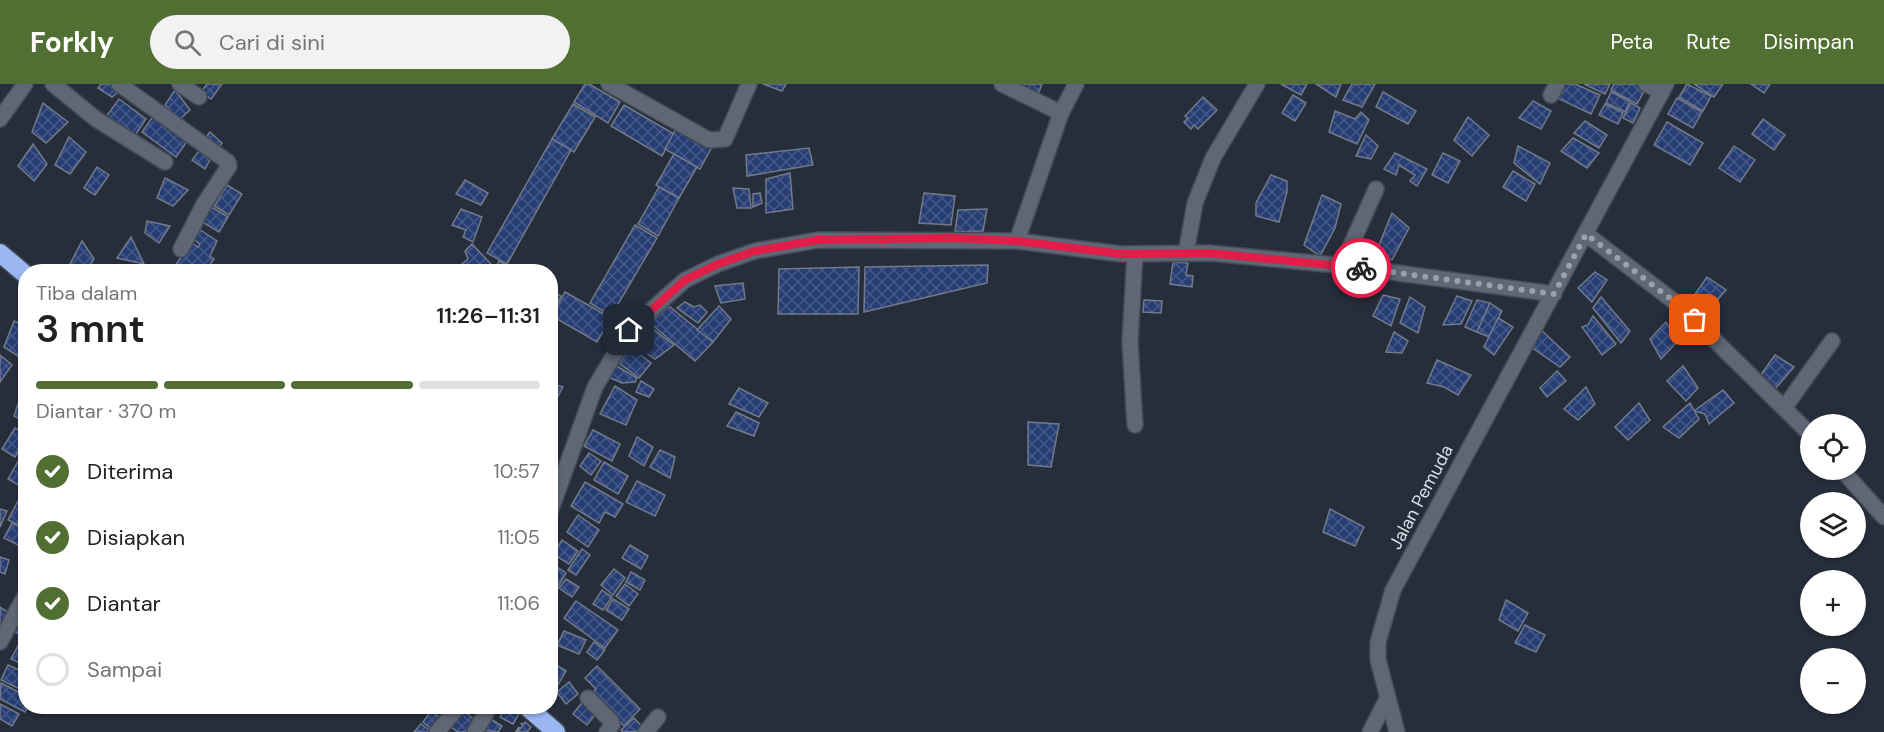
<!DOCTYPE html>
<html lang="id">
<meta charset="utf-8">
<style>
body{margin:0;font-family:"DM Sans",sans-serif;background:#f2f2f2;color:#202124;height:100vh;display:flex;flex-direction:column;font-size:22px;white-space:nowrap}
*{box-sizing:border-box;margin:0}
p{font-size:20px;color:#757577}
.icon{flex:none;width:33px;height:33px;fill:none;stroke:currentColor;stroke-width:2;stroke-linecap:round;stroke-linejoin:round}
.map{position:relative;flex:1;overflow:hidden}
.side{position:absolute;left:18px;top:180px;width:540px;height:450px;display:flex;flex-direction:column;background:#fff;border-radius:24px;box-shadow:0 2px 4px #0004}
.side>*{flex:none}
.fabs{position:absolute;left:1800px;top:330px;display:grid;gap:12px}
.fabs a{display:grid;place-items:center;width:66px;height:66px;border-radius:50%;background:#fff;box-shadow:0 2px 4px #0004;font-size:30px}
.pin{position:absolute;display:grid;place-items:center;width:51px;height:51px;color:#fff;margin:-26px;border-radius:12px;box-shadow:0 3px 9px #0006}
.courier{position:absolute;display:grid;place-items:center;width:60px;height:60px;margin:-30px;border:4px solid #e11d48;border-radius:50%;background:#fff;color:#222;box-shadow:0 2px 8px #0007}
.headline em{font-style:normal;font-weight:600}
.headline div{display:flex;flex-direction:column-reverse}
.headline{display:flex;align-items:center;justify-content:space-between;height:102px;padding:0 18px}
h1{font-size:39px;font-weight:600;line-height:45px}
.bar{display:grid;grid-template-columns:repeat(4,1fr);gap:9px 6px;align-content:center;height:72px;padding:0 18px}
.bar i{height:8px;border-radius:4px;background:#e0e0e0}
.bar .on{background:#516f32}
.bar p{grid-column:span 4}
ol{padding:0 18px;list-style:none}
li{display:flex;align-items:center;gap:18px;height:66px}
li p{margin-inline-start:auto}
li .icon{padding:6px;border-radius:50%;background:#516f32;color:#fff;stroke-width:4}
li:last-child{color:#757577}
li i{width:33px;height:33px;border:3px solid #e0e0e0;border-radius:50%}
header{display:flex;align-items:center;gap:36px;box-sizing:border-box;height:84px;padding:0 30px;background:#516f32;color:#fff}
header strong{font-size:28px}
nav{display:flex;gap:33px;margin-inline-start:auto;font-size:21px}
.search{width:420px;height:54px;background:#f2f2f2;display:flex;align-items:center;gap:15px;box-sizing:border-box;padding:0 21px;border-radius:33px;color:#757577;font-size:22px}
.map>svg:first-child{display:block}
</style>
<header>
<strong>Forkly</strong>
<div class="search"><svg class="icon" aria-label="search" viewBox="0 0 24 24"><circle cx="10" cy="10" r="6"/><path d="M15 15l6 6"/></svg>Cari di sini</div>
<nav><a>Peta</a><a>Rute</a><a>Disimpan</a></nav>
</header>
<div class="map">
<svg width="1884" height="648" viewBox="0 0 1884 648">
<defs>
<pattern id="building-cross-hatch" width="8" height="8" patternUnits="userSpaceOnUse" patternTransform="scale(1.5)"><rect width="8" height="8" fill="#273e74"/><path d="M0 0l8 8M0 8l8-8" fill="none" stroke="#465988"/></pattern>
</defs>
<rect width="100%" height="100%" fill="#272e3b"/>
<g fill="url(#building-cross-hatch)" stroke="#727a89" stroke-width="1.5">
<polygon points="101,0 114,0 121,6 112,13 98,4"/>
<polygon points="207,0 222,0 211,15 201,8"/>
<polygon points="585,0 589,0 620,18 608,39 574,18"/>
<polygon points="763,0 786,0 782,7"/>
<polygon points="1016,0 1042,0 1038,11"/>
<polygon points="1281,0 1307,0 1301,11"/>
<polygon points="1316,0 1341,0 1336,13"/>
<polygon points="1352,0 1375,0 1362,23 1343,16"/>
<polygon points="1558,0 1575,0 1600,11 1591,30 1553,12"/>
<polygon points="1584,0 1610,0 1605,10"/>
<polygon points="1614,0 1643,0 1647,2 1637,20 1611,6"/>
<polygon points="1687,0 1711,12 1703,27 1679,13"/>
<polygon points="1694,0 1723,0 1714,13"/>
<polygon points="1751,0 1770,0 1764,9"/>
<polygon points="175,6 190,26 180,35 165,21"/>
<polygon points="1383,8 1416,27 1408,40 1376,23"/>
<polygon points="1611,8 1630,17 1625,28 1606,19"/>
<polygon points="1293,11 1306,19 1295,37 1282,29"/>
<polygon points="1203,13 1217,26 1198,45 1194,41 1191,45 1184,38 1188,34 1185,32"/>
<polygon points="1677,14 1702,28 1693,44 1668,30"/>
<polygon points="119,15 146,35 134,53 106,33"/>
<polygon points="1533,17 1551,27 1541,45 1519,34"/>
<polygon points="43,19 68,38 46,59 32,48"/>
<polygon points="1631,19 1640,24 1633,39 1623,34"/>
<polygon points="573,20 595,33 574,68 552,55"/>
<polygon points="1605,20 1623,29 1618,40 1599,31"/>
<polygon points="624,21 674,50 662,72 611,42"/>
<polygon points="1335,27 1355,35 1361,28 1369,36 1357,60 1329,48"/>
<polygon points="154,31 188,56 176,73 142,48"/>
<polygon points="1468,33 1489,51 1472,72 1454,56"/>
<polygon points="1763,35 1785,51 1774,66 1752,50"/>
<polygon points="1585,37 1607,51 1599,64 1574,49"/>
<polygon points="1667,38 1703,59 1690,81 1654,61"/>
<polygon points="677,43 712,63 700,85 665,65"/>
<polygon points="210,48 222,59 216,67 203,58"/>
<polygon points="1366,51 1378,62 1371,75 1356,72"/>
<polygon points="69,53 86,68 70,90 55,81"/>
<polygon points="1573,54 1599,69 1587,84 1561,67"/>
<polygon points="552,55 571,66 507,180 487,169"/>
<polygon points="33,60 47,80 34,97 18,82"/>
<polygon points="1518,62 1550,79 1540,100 1514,79"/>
<polygon points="1734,62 1755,76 1740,98 1719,84"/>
<polygon points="809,64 813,81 747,92 746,71"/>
<polygon points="200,66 211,74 205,85 192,76"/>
<polygon points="1395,69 1427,85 1417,102 1410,97 1415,91 1399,81 1396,91 1384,85"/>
<polygon points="1443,69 1460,77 1448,99 1432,91"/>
<polygon points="674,70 697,83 679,114 656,101"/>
<polygon points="97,83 109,91 95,111 84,104"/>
<polygon points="1513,87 1535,100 1526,117 1503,103"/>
<polygon points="790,89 793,125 766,129 766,95"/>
<polygon points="1271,91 1287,97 1287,108 1279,138 1256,132 1256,119"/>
<polygon points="165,94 188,106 173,122 157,114"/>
<polygon points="465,96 488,109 481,121 456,110"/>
<polygon points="227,101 242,110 229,131 214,122"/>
<polygon points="659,103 679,114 658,152 638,140"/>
<polygon points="733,104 749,105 751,124 737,124"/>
<polygon points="760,109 762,119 753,123 753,110"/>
<polygon points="924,109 955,112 951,141 919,139"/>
<polygon points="1322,111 1341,120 1335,144 1320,172 1304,161"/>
<polygon points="208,121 228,133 219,148 199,136"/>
<polygon points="461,125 482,133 473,158 463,153 466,146 452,141"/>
<polygon points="987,125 983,147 955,148 958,126"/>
<polygon points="1392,129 1409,144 1392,176 1377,166"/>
<polygon points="147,137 170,142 159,159 145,149"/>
<polygon points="635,141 657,154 611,232 590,219"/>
<polygon points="199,145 217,157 210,172 214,175 205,188 180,188 174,183 192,159 198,163 200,160 192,154"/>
<polygon points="131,153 144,180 117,174"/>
<polygon points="82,157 94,175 85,188 73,188 68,184"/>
<polygon points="472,160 491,180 485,188 462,188 458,183 468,175 465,167"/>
<polygon points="499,177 517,188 493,188"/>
<polygon points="1173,178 1188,179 1186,191 1193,192 1192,203 1170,200"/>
<polygon points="988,181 987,199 864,228 865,183"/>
<polygon points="859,183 858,230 778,230 779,185"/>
<polygon points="1595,188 1607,196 1592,218 1578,204"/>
<polygon points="1707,193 1726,206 1708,227 1691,216"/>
<polygon points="743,199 745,215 721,219 715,202"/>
<polygon points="550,206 561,212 551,231 550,231"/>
<polygon points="565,208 611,234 597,258 552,232"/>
<polygon points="1383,211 1400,215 1391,242 1373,232"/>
<polygon points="1457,212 1472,217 1461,240 1443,241"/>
<polygon points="1410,213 1425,223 1418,249 1400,239"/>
<polygon points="1601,213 1630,247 1621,259 1593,224"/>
<polygon points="1144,216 1162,217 1161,229 1143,228"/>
<polygon points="1477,216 1490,219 1477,248 1465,243"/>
<polygon points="685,218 694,223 700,221 707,228 698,239 677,224"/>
<polygon points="1490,219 1502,227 1489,253 1477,248"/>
<polygon points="669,222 713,258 695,277 650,239"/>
<polygon points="719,222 731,235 713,258 697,246"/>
<polygon points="1593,232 1616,260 1602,271 1582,243 1588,241"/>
<polygon points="1498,234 1513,243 1494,271 1484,263"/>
<polygon points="14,237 26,242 26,266 21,274 4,263"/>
<polygon points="1666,238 1677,258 1661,275 1650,255"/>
<polygon points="649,242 674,261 655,275 633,260"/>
<polygon points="1540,245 1570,273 1560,283 1531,263"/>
<polygon points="1394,248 1408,257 1402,269 1386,268"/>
<polygon points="631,263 651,279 639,294 619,279"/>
<polygon points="0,271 12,281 0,298"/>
<polygon points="1775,271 1794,283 1775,305 1760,292"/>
<polygon points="1437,276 1471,291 1458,311 1444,303 1427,299"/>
<polygon points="615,281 637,294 635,298 622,299 608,293"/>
<polygon points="1683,282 1698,304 1686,317 1667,297"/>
<polygon points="1557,287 1566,297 1547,313 1540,304"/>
<polygon points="641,297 654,305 649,313 636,308"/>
<polygon points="554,300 563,303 557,314 550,312"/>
<polygon points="615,302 637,316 626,341 600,330"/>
<polygon points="1586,303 1595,320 1578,336 1564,325"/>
<polygon points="739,304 768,319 759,333 729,320"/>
<polygon points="1723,306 1734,319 1709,340 1705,330 1694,327"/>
<polygon points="1639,319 1650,336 1628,356 1615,343"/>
<polygon points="1690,319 1699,335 1679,354 1663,343"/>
<polygon points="18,320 26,323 26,339 14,332"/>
<polygon points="736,328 759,339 754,352 727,342"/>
<polygon points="1028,338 1059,340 1051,383 1028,381"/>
<polygon points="15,344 26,350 26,354 15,373 2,365"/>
<polygon points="593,346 620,360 612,377 584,362"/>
<polygon points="637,353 653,363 644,382 629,372"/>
<polygon points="660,366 675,373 670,394 650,383"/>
<polygon points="23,369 26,371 26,405 8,395"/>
<polygon points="589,369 601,377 591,391 580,382"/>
<polygon points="604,378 628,392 618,410 594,396"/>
<polygon points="637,397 665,411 655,432 626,418"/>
<polygon points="585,398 623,420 615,433 605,428 599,439 571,422"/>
<polygon points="18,417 26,421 26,444 8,436"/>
<polygon points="0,425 7,427 0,443"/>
<polygon points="1330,425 1364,443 1355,462 1323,448"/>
<polygon points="578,431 599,446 588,463 567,448"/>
<polygon points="12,439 26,446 26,465 4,454"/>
<polygon points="562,456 578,467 569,480 553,470"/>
<polygon points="630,461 648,472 641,485 622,474"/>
<polygon points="582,465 590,471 576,491 568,486"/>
<polygon points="0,473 9,476 5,490 0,488"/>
<polygon points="551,479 566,489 557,504 550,500"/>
<polygon points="614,485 625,494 613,511 601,501"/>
<polygon points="631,488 645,496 640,506 626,498"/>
<polygon points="566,495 579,503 572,513 559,504"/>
<polygon points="625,500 638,510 629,522 616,512"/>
<polygon points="602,506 612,513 603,526 593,520"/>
<polygon points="613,515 629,525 622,536 606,526"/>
<polygon points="1506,516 1528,529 1518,547 1499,536"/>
<polygon points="576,517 618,546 605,564 564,534"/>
<polygon points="0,523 9,529 2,540 0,538"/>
<polygon points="19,534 26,536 26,555 14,547"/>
<polygon points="1525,541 1545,551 1536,568 1515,559"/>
<polygon points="564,547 586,556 579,570 557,561"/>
<polygon points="594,558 605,566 597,576 587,568"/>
<polygon points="19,560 26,563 26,582 11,575"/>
<polygon points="550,577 566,587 552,611 550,611"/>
<polygon points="8,581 26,589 26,608 1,596"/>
<polygon points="597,582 640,625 624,642 591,610 596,605 585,594"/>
<polygon points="569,598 578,610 566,620 557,608"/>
<polygon points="1,599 26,612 26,622 28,622 25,628 0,615"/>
<polygon points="585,615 599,626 587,641 573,630"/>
<polygon points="0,620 19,630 12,642 0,635"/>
<polygon points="506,622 520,628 513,640 500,633"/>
<polygon points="459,624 478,638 471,648 458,648 447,640"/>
<polygon points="431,627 443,636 434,647 423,638"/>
<polygon points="489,634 502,642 498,648 482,646"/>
<polygon points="634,634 646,647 623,648 621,646"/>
<polygon points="525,638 531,643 527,648 518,648"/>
<polygon points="421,640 432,648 414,648"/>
</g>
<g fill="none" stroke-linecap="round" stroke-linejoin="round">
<g stroke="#444a54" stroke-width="18">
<g id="minor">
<polyline points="53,0 96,35 165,78"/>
<polyline points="119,0 228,78 229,82 204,120 181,165"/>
<polyline points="180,0 199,13"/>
<polyline points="609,0 709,56 725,55 749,0"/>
<polyline points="1002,0 1061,29"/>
<polyline points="1646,0 1662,8"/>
<polyline points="1551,11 1557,0"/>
<polyline points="0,35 25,0"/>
<polyline points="1586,150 1680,222 1810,350"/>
<polyline points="1017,157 1061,29 1076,0"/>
<polyline points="1186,169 1195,119 1213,74 1257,0"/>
<polyline points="1135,170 1130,258 1135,341"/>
<polyline points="1346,182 1349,166 1376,105"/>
<polyline points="1784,324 1832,257"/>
<polyline points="1842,386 1884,433"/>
<polyline points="550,428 595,303 629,246 685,196 718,180 755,167 818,156 1017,157 1121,170 1210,169 1346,182 1554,210"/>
<polyline points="0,558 26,510"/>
<polyline points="588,614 611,637 612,641 607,648"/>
<polyline points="437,648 459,622"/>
<polyline points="475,648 490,622"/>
<polyline points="646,648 658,633"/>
<polyline points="1370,648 1387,615"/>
<polyline points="1397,648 1378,576 1378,558 1393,506 1666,0"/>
</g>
</g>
<g stroke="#444a54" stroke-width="21">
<g id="highway">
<polyline points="0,169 26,191"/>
<polyline points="526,622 556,648"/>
</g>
</g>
<polyline stroke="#848a94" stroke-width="2" stroke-dasharray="6 3" stroke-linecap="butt" points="516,648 522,639"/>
<use href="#minor" stroke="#5f6675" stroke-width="15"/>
<use href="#highway" stroke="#9bb7f3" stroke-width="18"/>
</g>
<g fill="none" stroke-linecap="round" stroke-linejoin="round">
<polyline stroke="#9ba0aa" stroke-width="6" stroke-dasharray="0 10.8" points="1361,184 1554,210 1586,150 1680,222 1695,236"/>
<polyline stroke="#e11d48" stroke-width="8" points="629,246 685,196 718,180 755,167 818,156 952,154 1017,157 1121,170 1210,169 1361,184"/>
</g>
<g text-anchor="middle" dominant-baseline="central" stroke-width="4.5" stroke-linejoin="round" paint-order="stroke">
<g font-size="18" fill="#d9dee6" stroke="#272e3b">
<text transform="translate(1421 413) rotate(-62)">Jalan Pemuda</text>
</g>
</g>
</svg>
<div class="fabs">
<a><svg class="icon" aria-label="locate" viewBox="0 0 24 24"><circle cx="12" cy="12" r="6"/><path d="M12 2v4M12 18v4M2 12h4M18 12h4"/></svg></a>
<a><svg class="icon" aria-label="layers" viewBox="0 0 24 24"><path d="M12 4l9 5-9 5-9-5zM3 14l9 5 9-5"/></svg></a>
<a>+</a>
<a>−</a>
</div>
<div class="pin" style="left:1695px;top:236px;background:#ea580c"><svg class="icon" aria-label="bag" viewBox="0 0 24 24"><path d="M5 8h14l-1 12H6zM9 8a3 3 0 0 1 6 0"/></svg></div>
<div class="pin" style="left:629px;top:246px;background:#1f2937"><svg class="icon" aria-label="home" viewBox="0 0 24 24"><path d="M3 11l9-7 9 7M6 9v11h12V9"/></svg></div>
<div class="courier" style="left:1361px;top:184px"><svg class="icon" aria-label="bike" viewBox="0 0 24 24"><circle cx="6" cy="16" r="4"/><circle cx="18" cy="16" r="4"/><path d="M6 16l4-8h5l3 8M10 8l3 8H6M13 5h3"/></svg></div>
<section class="side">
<div class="headline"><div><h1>3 mnt</h1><p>Tiba dalam</p></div><em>11:26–11:31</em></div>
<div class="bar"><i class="on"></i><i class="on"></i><i class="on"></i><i></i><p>Diantar · 370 m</p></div>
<ol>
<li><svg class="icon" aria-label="check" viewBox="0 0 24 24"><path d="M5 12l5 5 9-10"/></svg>Diterima<p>10:57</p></li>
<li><svg class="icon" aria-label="check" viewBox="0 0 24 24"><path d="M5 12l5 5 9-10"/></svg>Disiapkan<p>11:05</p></li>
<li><svg class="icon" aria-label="check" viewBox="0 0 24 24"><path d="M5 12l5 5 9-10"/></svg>Diantar<p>11:06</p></li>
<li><i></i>Sampai</li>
</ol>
</section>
</div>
